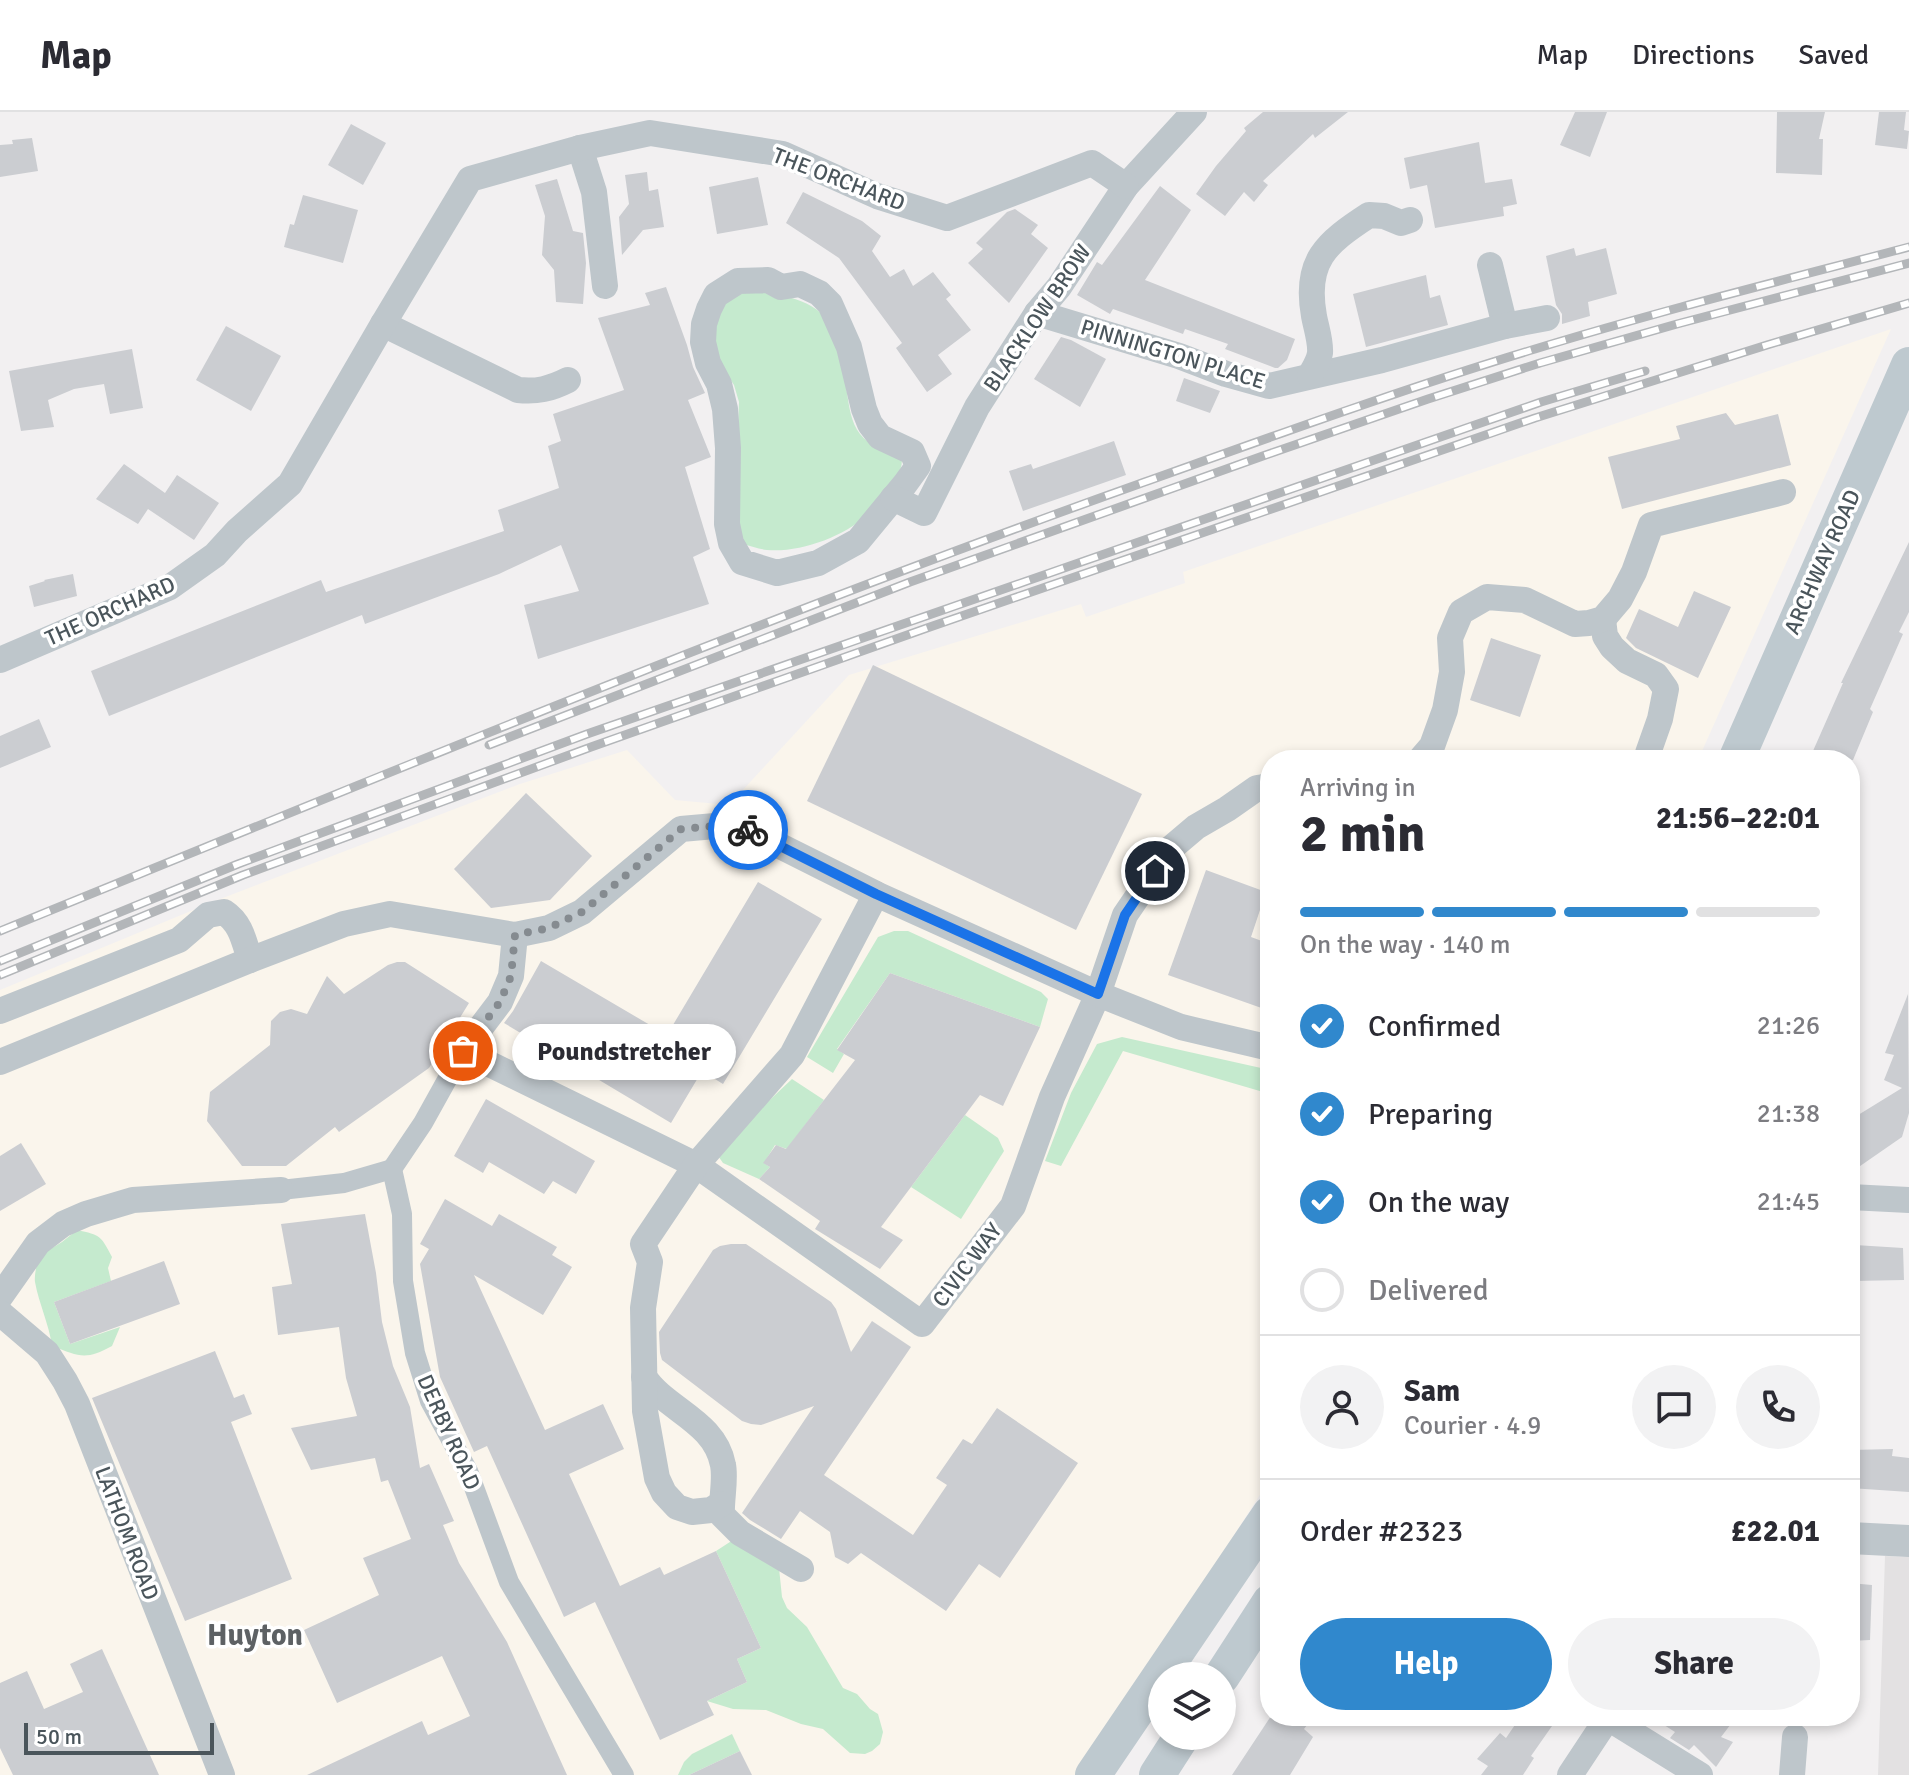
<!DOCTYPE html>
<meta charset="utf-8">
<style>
body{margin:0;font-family:Signika,sans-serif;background:#f2f2f3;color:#2b2b33;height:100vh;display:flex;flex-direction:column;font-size:30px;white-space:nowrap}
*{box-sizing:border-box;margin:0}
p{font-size:26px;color:#7c7c81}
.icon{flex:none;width:44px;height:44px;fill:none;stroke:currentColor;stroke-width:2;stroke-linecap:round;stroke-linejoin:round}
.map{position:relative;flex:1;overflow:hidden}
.panel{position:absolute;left:1260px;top:638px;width:600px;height:976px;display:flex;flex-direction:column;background:#fff;border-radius:32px;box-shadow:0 4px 12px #0003}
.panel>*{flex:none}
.tools{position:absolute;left:1148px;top:1550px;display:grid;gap:16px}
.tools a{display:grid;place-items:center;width:88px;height:88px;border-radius:50%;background:#fff;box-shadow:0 4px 12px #0003;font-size:40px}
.scale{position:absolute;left:24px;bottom:20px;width:190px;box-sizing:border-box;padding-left:8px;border:4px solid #4a555b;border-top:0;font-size:22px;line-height:28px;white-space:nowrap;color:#4a555b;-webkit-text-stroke:6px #fff;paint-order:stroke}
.pin{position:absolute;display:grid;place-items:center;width:68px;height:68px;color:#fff;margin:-34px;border:4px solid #fff;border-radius:50%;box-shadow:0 2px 8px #0007}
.courier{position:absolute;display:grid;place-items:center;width:80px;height:80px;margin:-40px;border:6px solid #1a73e8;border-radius:50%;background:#fff;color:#222;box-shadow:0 2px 10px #0007}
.bubble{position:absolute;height:56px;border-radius:28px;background:#fff;box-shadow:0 4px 12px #0003;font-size:26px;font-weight:700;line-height:56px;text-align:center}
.overview em{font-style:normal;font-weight:700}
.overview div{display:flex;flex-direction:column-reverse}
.overview{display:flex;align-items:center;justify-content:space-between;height:136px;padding:0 40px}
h1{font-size:52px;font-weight:700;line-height:60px}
.bar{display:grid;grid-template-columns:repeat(4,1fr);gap:12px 8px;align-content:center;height:96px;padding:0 40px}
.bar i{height:10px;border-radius:6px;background:#e1e1e2}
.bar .selected{background:#3088cd}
.bar p{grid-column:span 4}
.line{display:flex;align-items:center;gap:20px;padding:0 40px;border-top:2px solid #e1e1e2}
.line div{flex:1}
.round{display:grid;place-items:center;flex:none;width:84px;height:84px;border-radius:42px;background:#f2f2f3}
ol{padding:0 40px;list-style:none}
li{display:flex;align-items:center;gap:24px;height:88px}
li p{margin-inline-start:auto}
li .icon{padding:8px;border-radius:50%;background:#3088cd;color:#fff;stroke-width:4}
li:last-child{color:#7c7c81}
li i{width:44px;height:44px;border:4px solid #e1e1e2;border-radius:50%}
.primary-button{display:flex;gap:16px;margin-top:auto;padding:16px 40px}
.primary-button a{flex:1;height:92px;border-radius:48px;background:#3088cd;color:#fff;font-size:32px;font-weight:700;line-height:92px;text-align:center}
.primary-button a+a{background:#f2f2f3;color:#2b2b33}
header{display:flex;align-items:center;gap:48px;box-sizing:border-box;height:112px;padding:0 40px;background:#fff;border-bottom:2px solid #e1e1e2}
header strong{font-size:38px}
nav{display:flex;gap:44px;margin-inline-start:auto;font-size:28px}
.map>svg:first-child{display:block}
</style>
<header>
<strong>Map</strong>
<nav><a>Map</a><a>Directions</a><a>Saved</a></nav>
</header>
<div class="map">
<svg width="1909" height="1663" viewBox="0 0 1909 1663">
<rect width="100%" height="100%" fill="#f2f0f1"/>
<polygon fill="#faf5ec" points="1891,217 1698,648 1270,648 1270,1367 1080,1663 0,1663 0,878 215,789 520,672 627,638 675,688 729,693 849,563 1081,492 1086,505 1185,471 1183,460"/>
<polygon fill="#e3e1e2" points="1885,1444 1909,1445 1909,1663 1878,1663"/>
<g fill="#c5eace">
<path d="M745,177C781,183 823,185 838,226C843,241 844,264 847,281C849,294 851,311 860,322C869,334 888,340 902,347C902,363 892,373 882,385C877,391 872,398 866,404C843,425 799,441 767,438C759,437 751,434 743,432L735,396L739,290L734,273L720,252L713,217L726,189Z"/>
<polygon points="894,819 908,819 1041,880 1048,887 1040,915 890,861 837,937 844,942 833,961 807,945 878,825"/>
<polygon points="1122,925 1270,958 1270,982 1123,939 1061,1054 1045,1049 1071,981 1097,932"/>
<polygon points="792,967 824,988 787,1037 775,1033 764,1051 770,1055 759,1067 723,1051 716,1041 744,1012"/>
<polygon points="965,1003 998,1026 1004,1039 961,1107 911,1075"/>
<path d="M77,1118C101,1123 101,1124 112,1145L108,1156L111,1169L54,1190L70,1232L120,1215L112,1234C85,1249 79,1244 52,1234C49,1212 39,1192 35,1170C34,1162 37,1153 39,1144L62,1130Z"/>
<polygon points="733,1428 779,1456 782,1485 787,1496 807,1515 843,1576 857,1582 870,1597 878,1602 883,1620 880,1632 872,1639 865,1642 850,1641 823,1617 801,1612 766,1598 733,1597 707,1589 747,1570 737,1547 761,1536 716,1439"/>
<polygon points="732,1622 740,1639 689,1663 678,1663 684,1650 692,1642"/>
</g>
<g fill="#cbcdd1">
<polygon points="1263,0 1348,0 1315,26 1313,22 1263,69 1268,73 1254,90 1244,80 1225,104 1196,82 1216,54 1246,19 1244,16"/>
<polygon points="1575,0 1607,0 1590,45 1560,33"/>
<polygon points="1777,0 1825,0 1819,27 1823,27 1822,63 1776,61"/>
<polygon points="1879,0 1906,0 1904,18 1909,19 1907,37 1875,33"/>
<polygon points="351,12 386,31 363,73 328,53"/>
<polygon points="32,26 38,59 0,65 0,33 13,32 12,28"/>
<polygon points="1479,30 1485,71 1512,67 1517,92 1503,95 1504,104 1435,116 1427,73 1410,77 1404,46"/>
<polygon points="647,60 649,79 658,77 664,115 643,118 622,143 619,105 629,92 625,63"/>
<polygon points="758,65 768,113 717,122 709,75"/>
<polygon points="557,67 573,119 583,121 586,151 583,192 556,190 554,158 542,143 545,104 535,73"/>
<polygon points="1160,74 1191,98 1145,168 1295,227 1287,248 1278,256 1275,256 1225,237 1228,232 1185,217 1183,222 1113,197 1110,202 1077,183 1097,150 1102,153"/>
<polygon points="803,80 862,109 881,124 872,139 890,165 904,157 913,174 933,160 951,183 946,187 971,218 938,243 952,262 927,280 896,236 902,231 839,146 786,111"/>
<polygon points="303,83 358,98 343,151 284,135 290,112 294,113"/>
<polygon points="1015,97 1038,113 1031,122 1048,136 1009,191 968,151 983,137 976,131 1007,100"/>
<polygon points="1574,136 1576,144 1606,136 1617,182 1588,190 1590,204 1562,212 1562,202 1556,193 1546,144"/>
<polygon points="1426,163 1430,186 1440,183 1448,213 1366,235 1353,182"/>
<polygon points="666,175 687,233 693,255 705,281 688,288 711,345 685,355 710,437 693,445 709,492 538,547 524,493 579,479 561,433 499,462 365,512 362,503 109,604 91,559 321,468 326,480 504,419 498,398 559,376 548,334 561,329 553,302 624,278 598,206 650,193 645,181"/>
<polygon points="226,214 281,244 251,299 196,268"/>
<polygon points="1061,225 1071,228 1106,247 1080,295 1034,267"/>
<polygon points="132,237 143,296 110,302 104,272 74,277 48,288 54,315 21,319 9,259"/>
<polygon points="1184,266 1220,279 1210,301 1176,289"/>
<polygon points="1726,301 1735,313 1778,302 1791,353 1622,397 1608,345 1680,327 1676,314"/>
<polygon points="1114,329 1126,363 1023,399 1009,359 1031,352 1033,357"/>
<polygon points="124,352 165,381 177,363 219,391 194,428 148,397 138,412 96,387"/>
<polygon points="1909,430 1909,500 1899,520 1903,522 1870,597 1873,600 1853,648 1809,648 1843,571 1841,571"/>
<polygon points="73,462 77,484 34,495 29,474 45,469 44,468"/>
<polygon points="1694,479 1731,495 1698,566 1636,536 1626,526 1639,497 1678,515"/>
<polygon points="1491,526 1541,543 1520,605 1470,588"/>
<polygon points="873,553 1142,682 1076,818 807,689"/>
<polygon points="39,607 51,635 0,656 0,624"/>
<polygon points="526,681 592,744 550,788 491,796 454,757"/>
<polygon points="1206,758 1266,780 1251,825 1270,832 1270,899 1168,863"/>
<polygon points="758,770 822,807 723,972 702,959 671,1011 504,911 513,899 541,849 667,923"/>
<polygon points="397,850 405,850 469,891 429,956 339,1020 335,1015 286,1054 242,1054 207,1009 210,980 270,933 271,909 280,900 291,897 307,902 327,864 344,882 388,853"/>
<polygon points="890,861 1040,915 1003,994 980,983 881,1115 903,1128 880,1157 815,1117 820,1109 759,1067 770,1055 763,1051 776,1033 786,1037 855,948 837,938"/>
<polygon points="1908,882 1909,1001 1902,1025 1850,1061 1850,1008 1902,976 1884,968 1894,943 1885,941"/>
<polygon points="486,987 595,1049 576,1082 553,1069 544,1082 489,1050 483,1061 454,1044"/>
<polygon points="21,1031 46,1072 0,1099 0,1044"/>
<polygon points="445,1087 492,1114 499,1102 557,1135 552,1143 572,1155 543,1203 474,1163 545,1318 603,1292 624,1337 569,1362 620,1474 660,1455 664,1463 716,1439 761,1536 737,1547 747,1570 707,1589 714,1603 660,1628 595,1490 564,1505 487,1334 474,1340 440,1265 420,1152 429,1137 420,1132"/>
<polygon points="365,1102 376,1161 382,1210 393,1254 410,1295 420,1356 429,1352 454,1409 443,1413 459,1451 507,1530 567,1663 307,1663 422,1609 428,1623 470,1604 442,1544 337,1591 304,1518 379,1483 363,1446 411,1427 388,1368 381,1370 375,1346 311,1358 291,1316 357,1304 346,1266 339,1215 278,1223 272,1175 292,1172 281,1112"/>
<polygon points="731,1132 746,1132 831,1190 836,1197 851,1240 872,1209 911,1235 824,1363 913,1423 947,1373 936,1366 963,1327 972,1332 997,1296 1078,1351 1000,1466 979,1452 946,1499 861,1441 848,1452 835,1445 830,1420 800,1399 781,1427 750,1408 742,1401 814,1294 761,1313 751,1312 742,1309 662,1248 660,1241 659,1220 713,1138 720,1134"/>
<polygon points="1855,1133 1903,1136 1904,1168 1854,1169"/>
<polygon points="164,1149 180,1192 70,1232 54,1190"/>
<polygon points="215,1239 234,1286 244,1282 252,1302 231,1310 292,1467 185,1509 92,1286"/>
<polygon points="1893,1337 1892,1344 1909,1346 1909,1380 1850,1376 1850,1338"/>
<polygon points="1850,1471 1872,1473 1870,1528 1850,1529"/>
<polygon points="102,1537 159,1663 13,1663 0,1636 0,1571 27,1559 44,1597 83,1580 70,1552"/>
<polygon points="1271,1604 1314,1604 1304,1617 1313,1625 1290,1663 1232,1663"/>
<polygon points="1521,1604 1559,1604 1531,1644 1534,1646 1523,1663 1481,1663 1488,1654 1477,1647 1500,1621 1506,1626"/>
<polygon points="1650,1604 1737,1604 1721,1625 1733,1630 1716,1655 1694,1633 1689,1638 1670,1626 1675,1620"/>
<polygon points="740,1639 752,1663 689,1663"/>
</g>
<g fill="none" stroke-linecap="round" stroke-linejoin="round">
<g stroke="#bec6cb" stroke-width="20">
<polyline points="392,1057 423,1011 463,939"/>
<polyline points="281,1078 344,1071 392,1057 402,1102 403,1169 415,1241 430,1289 468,1359 509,1470 624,1663"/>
</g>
<g stroke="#bec6cb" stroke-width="26">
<polyline points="580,36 594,80 605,174"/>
<polyline points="1490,153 1505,214"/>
<polygon points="768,168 781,175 800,172 819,181 830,192 849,235 864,297 870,312 880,325 912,340 918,354 905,372 858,429 818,451 777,461 742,450 731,431 727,412 728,336 725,297 719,272 708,251 703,230 704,212 709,197 716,183 738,169"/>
<polyline points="1037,201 1179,244 1226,262 1269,274 1382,248 1505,214 1547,206"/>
<path d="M383,212L518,278C537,280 550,277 568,268"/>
<path d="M1310,264C1313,258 1319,249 1320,241C1321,230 1316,215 1314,204C1304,149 1326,131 1369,103L1384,104L1401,111L1410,108"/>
<polyline points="893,386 924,401 977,295 1037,201 1059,175 1126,74 1194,0"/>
<polyline points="1603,507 1605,524 1612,535 1627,549 1656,563 1666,577 1660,607 1648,641"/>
<polyline points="0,548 170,475 215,443 237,419 290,372 383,212 470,67 580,36 650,21 783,42 877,84 947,106 1092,51 1126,74"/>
<polyline points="1420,648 1432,634 1445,598 1452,560 1450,526 1461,500 1487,485 1525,488 1575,512 1589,511 1603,507 1620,487 1634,460 1651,413 1783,380"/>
<polyline points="515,823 511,864 500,890 463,939 696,1053 922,1212 1013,1094 1052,985 1098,882 1125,803 1170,737 1196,715 1227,697 1257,676 1270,674"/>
<path d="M0,899L179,828L208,803L224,800C241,811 244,829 250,848"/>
<polyline points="0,950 250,848 344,812 390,802 515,823 549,816 582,800 681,717 715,714 748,718 876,782 1098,882 1181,915 1270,936"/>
<polyline points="1850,1085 1909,1088"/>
<polyline points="0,1185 38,1131 63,1112 86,1102 133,1088 281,1078"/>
<polyline points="0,1201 47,1241 65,1269 77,1292 222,1663"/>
<path d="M644,1265C666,1298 715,1309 723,1353C726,1367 721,1388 722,1403L740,1421L801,1457"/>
<polyline points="721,1392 711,1398 692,1400 677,1395 664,1381 657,1366 645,1299 643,1196 650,1150 643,1132 696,1053 792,943 876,782"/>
<polyline points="1608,1606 1700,1663"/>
<polyline points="1570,1663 1609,1604"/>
<polyline points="1792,1663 1795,1625"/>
</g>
<polyline stroke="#bec6cb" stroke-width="32" points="1850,1426 1909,1429"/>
<g stroke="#bec9cf" stroke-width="36">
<polyline points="1736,648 1909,253"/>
<polyline points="1222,1564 1270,1490"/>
<polyline points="1093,1663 1270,1402"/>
<polyline points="1157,1663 1182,1624"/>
</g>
<g stroke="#b3b6b9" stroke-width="9">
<g id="rail">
<polyline points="489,633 910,470 1260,345 1428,287 1540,251 1677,212 1909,151"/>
<path d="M0,819C378,665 755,509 1139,372C1271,325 1402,277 1535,237C1659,199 1784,168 1909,135"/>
<polyline points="0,849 238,752 587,622 1541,290 1645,259"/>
<polyline points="0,863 243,763 591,635 927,516 1535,306 1767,233 1909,191"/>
</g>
</g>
<use href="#rail" stroke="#fff" stroke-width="6" stroke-dasharray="18" stroke-linecap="butt"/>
</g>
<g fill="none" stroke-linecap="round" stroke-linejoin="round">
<polyline stroke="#858b90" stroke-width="8" stroke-dasharray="0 14.4" points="463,939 500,890 511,864 515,823 549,816 582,800 681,717 715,714 748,718"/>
<polyline stroke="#1a73e8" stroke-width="10" points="748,718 876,782 1098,882 1125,803 1155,759"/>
</g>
<g text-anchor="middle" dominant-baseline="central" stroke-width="7" stroke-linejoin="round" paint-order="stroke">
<g font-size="22" fill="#4a555b" stroke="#fff">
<text transform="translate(839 67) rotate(21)">THE ORCHARD</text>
<text transform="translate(1037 206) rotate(-56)">BLACKLOW BROW</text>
<text transform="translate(1173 242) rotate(17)">PINNINGTON PLACE</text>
<text transform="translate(1822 450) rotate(-66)">ARCHWAY ROAD</text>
<text transform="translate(110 499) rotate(-24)">THE ORCHARD</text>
<text transform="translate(967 1153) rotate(-53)">CIVIC WAY</text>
<text transform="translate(449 1320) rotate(66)">DERBY ROAD</text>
<text transform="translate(127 1421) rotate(69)">LATHOM ROAD</text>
</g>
<g font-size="30" font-weight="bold" fill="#5d6164" stroke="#fff">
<text x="255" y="1523">Huyton</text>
</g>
</g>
</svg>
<div class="tools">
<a><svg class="icon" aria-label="layers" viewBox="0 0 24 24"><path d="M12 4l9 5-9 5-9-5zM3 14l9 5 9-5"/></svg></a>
</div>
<div class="scale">50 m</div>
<div class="pin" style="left:463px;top:939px;background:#ea580c"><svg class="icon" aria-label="bag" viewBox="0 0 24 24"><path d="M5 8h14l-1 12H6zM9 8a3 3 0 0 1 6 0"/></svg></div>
<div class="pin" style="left:1155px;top:759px;background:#1f2937"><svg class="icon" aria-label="home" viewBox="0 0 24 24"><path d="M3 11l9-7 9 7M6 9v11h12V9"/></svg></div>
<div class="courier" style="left:748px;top:718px"><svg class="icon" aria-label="bike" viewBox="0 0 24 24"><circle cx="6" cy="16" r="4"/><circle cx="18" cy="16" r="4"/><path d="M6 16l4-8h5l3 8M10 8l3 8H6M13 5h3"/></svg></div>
<div class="bubble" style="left:512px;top:912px;width:224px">Poundstretcher</div>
<section class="panel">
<div class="overview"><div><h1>2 min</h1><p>Arriving in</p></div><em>21:56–22:01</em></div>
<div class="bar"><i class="selected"></i><i class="selected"></i><i class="selected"></i><i></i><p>On the way · 140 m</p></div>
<ol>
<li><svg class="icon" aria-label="check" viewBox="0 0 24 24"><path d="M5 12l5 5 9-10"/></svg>Confirmed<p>21:26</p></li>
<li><svg class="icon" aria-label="check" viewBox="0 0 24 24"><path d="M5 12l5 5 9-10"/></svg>Preparing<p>21:38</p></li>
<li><svg class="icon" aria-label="check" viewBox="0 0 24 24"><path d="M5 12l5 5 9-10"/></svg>On the way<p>21:45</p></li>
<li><i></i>Delivered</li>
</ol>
<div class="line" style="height:144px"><a class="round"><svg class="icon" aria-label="person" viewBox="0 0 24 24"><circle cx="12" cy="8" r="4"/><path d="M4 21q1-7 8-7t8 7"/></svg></a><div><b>Sam</b><p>Courier · 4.9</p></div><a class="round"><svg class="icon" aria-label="chat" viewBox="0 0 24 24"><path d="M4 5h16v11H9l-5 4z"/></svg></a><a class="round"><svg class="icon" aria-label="phone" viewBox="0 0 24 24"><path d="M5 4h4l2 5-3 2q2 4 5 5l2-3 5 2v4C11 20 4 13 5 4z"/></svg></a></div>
<div class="line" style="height:104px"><div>Order #2323</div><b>£22.01</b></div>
<div class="primary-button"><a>Help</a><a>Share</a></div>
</section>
</div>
